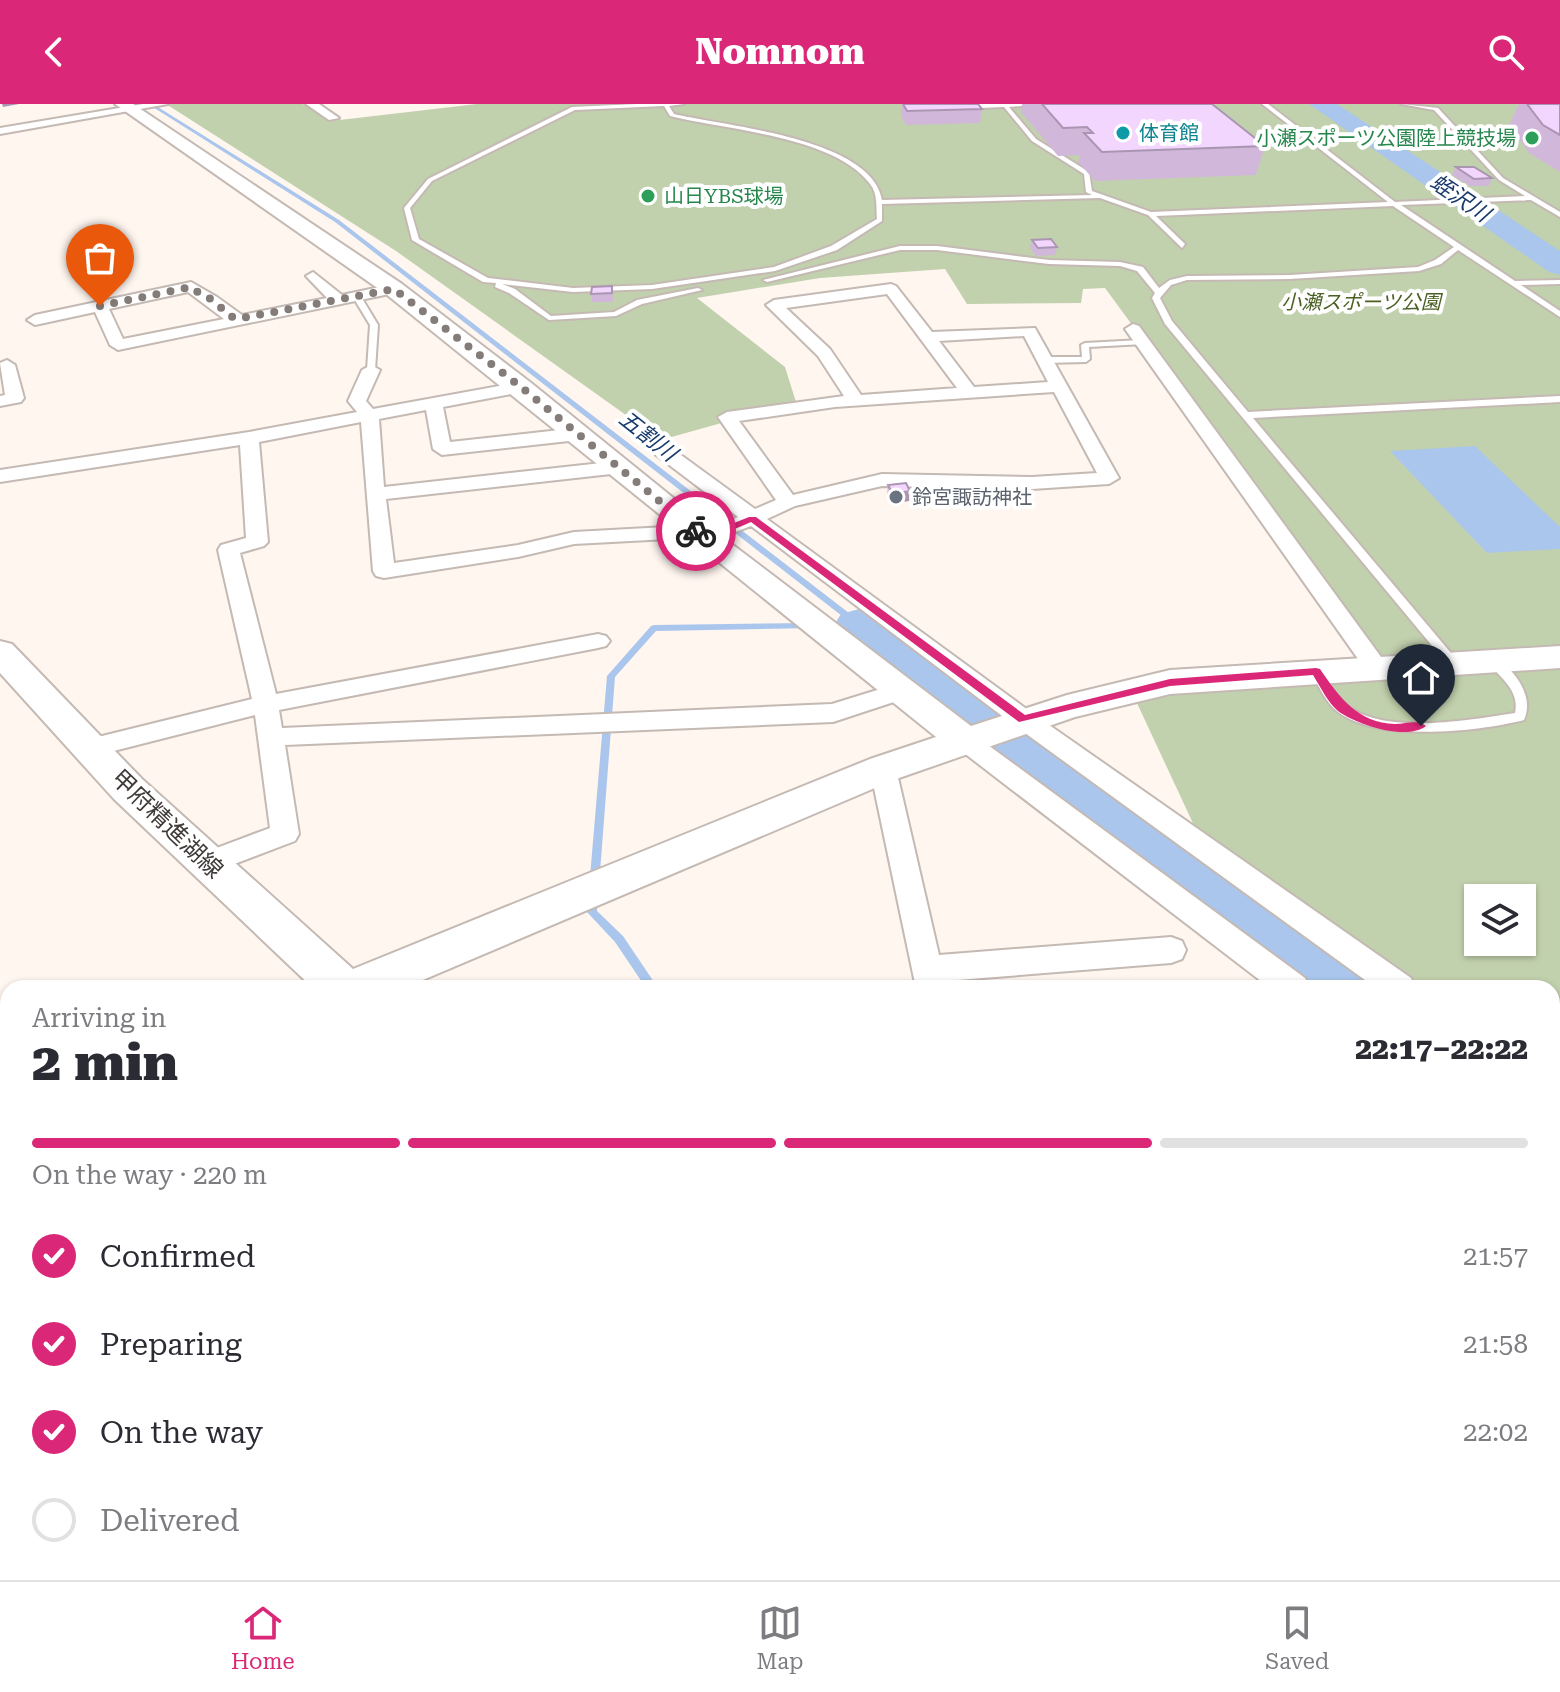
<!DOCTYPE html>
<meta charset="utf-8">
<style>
body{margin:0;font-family:"Roboto Serif","Noto Sans JP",serif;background:#f2f2f3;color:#2b2b33;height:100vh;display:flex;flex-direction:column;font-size:30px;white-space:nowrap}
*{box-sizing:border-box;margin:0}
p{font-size:26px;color:#7c7c81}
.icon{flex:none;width:44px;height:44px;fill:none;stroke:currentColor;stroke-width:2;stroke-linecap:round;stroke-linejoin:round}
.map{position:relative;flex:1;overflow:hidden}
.drawer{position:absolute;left:0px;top:876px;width:1560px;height:600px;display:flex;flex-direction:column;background:#fff;border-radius:24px 24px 0 0;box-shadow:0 2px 6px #0004}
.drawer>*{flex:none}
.tools{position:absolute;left:1464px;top:780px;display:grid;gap:16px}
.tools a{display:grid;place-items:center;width:72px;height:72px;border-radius:0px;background:#fff;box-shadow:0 2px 6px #0004;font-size:40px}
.pin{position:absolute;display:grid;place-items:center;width:68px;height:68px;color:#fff;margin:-82px -34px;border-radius:50% 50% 50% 0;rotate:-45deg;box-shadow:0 0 8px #0007}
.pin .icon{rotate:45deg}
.courier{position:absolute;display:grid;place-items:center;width:80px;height:80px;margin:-40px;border:6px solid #db2777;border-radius:50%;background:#fff;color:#222;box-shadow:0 2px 10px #0007}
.headline em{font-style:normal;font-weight:800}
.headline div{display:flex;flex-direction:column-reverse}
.headline{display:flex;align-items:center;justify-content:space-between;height:136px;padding:0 32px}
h1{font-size:52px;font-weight:800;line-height:60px}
.bar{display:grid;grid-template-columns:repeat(4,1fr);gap:12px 8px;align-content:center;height:96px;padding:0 32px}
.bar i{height:10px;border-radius:6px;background:#e1e1e2}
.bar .current{background:#db2777}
.bar p{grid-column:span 4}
ol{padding:0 32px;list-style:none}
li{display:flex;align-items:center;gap:24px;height:88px}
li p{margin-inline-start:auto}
li .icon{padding:8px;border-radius:50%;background:#db2777;color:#fff;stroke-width:4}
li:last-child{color:#7c7c81}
li i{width:44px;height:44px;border:4px solid #e1e1e2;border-radius:50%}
header{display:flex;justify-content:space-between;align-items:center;height:104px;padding:0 32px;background:#db2777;color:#fff;font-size:36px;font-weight:800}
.tab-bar{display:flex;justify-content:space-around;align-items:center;height:112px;border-top:2px solid #e1e1e2;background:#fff;font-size:22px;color:#7c7c81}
.tab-bar a{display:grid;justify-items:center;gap:4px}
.tab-bar .current{color:#db2777}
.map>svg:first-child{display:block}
</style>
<header><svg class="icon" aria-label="back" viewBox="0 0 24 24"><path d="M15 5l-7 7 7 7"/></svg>Nomnom<svg class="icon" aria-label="search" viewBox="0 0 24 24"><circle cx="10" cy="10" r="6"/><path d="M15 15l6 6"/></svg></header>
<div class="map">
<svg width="1560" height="1476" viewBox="0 0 1560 1476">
<rect width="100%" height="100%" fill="#fff6f0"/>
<path fill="#c2d1ad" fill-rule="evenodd" d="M166,0H303L331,17L477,0H1560V989L1552,983V884H1407L1205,745L1136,597L1186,588L1389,571L1105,184L1083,185L1081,199L967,200L945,165L820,174L697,194L785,263L796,298L661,336L396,147ZM1478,794H1522V838H1478Z"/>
<polygon fill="#abc6ed" points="1475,342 1560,423 1560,445 1487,449 1390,347"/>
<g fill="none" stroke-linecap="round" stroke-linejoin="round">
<g fill="#abc6ed" fill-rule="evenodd">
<polygon points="148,0 153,0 339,116 862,519 862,523 823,524 822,522 826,519 851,519 335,118"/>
<polygon points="810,519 814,522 813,524 656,527 615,573 597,807 623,832 658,884 646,884 615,838 587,808 607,572 651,522 654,521"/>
<polygon points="195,1468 211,1468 213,1476 197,1476"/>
<polygon points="986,1468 1003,1468 1007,1476 990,1476"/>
</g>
<g fill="#abc6ed" fill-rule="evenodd">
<polygon points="1309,0 1337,0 1560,147 1560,171 1549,168"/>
<polygon points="859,505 877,510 1367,863 1377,884 1290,884 841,532 834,521 841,510"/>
<polygon points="1552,1005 1560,1008 1560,1086 1552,1082"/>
</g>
<g stroke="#c4b9b3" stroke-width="4">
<g id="lane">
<path d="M637,0H684L669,2L674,10C724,22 872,34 882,96L1092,91L1086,88L1084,70L1032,37L1004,3L956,5L936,0H1045L1009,3L1036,35L1089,68L1092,87L1151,108L1388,98L1262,0H1268L1395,98L1525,92L1499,76L1434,6L1401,0L1438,4L1503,74L1560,108V113L1531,96L1401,101L1515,177L1560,176V180L1521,181L1560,207V213L1458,146L1441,160L1419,167L1290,175L1187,176L1171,181L1160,194L1172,217L1248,308L1560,292V298L1253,314L1456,555V561H1448L1165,220L1152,194L1155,189L1137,167L1120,162L1049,160L937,146H900L767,178L763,176L900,142H937L1049,156L1120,158L1143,163L1159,184L1170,176L1187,172L1290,171L1418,163L1435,156L1454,143L1393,102L1156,112L1185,140L1182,144L1148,111L1100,94L882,100V117L837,146L775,167L652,185L573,188L502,180L515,185L551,212L614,208L637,196L698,184L702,186L642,200L616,212L549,216L509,189L495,183L496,179L483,178L412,136L404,104L428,75L572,3ZM664,2L670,12C726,26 834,32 870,80C878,89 876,104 877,115L831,142L774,163L652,181L573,184L488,174L419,135L410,104L432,77L575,6Z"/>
<polygon points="357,191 360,191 378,221 375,266 371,269 367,266 370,221 353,193"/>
<polygon points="1141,236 1145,238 1144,240 1089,243 1090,255 1086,258 1044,259 1040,256 1044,253 1082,253 1081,241 1085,239"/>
<path d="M1493,553C1514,564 1535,592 1524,616C1477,628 1378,638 1338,608C1325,598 1318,580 1310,567L1312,564H1320C1327,576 1334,591 1345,600C1383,632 1469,616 1515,609C1520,586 1500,574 1487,557Z"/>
</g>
</g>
<g stroke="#c4b9b3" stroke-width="4">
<g id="street">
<polygon points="143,0 168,0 0,30 0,24"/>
<polygon points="306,0 319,0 339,14 329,16"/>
<path d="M313,168L342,191L394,180L402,185L399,188L118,246L110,241L95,208L35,221L27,216L35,211L191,178L217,193L242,211L327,194L306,172ZM188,188L224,215L123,235L109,205Z"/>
<path d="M891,180L896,182L932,228L1035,224L1119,374L1109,380L1032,385L882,382L795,402L767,415L1032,609L1411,874L1416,884H1376L1014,621L751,422L725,432L574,440L518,453L384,474L376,472L373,467L361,318L259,338L268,438L264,442L240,449L276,590L598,530L606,532L610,537L606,542L598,544L279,606L282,624L832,600L903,578L912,580L915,586L912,592L833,618L285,641L299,730L295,737L208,770L198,767L194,759L198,751L270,724L255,611L90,653L81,650L77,644L81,638L90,635L252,595L218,446L221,441L246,434L240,341L0,378V366L249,328L357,308L348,297L362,266L371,261L380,266L366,297L373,305L521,278L527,279L530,283L527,287L443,303L450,338L578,324L587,330L578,336L442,351L433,345L426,306L379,315L384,383L620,357L630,363L620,369L386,395L394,459L518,441L574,428L721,420L738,413L656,351L654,347L656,343H670L755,405L776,396L718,313L727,308L844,292L818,252L766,201L774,196ZM887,190L957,284L861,291L830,245L786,204ZM1024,232L1048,278L974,283L939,237ZM1054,288L1097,369L1032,373L882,370L793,391L739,317L835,303Z"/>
<polygon points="1133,220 1139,222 1384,557 1388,563 1384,569 1368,569 1125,225"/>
<polygon points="7,256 15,261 24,294 21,298 0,302 0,292 5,291 0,259"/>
<polygon points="964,627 973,630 1305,874 1310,884 1270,884 955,642 951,636 955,630"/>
<polygon points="883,656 892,658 896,665 939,851 1171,833 1182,837 1186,846 1182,855 1171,859 945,877 946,884 916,884 870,665 874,658"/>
<polygon points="1552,977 1560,980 1560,1014 1552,1011"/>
<polygon points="1552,1060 1560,1064 1560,1102 1552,1098"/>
<polygon points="8,1315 8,1357 0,1359 0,1317"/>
<polygon points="881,1468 930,1468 927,1476 877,1476"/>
</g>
</g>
<g stroke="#c4b9b3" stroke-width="4">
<g id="secondary">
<polygon points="115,0 133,0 402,180 530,278 708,422 971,622 1067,591 1170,566 1560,542 1560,564 1170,590 1075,613 896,675 404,884 313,884 114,695 0,569 0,537 12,540 142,675 353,865 870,655 936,633 386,190"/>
<polygon points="8,1001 8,1048 0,1052 0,1004"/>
<polygon points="769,1468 835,1468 838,1476 772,1476"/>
</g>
</g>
<use href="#lane" fill="#fff" fill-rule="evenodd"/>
<use href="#street" fill="#fff" fill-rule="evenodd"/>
<use href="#secondary" fill="#fff" fill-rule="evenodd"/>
</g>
<g fill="#d1b8da">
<polygon points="902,0 978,0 982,5 980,19 906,21 901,12"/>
<polygon points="1022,0 1212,0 1265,42 1256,71 1095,77 1078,58 1080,51 1058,52 1021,8"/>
<polygon points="1519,0 1560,0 1560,68 1529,49 1509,21"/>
<polygon points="1456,63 1492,74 1489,82 1470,82 1452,71"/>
<polygon points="1032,136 1057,143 1055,151 1036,152 1030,144"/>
<polygon points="612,182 613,198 592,198 591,190"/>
<polygon points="888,381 910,387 909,397 892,399 887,391"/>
</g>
<g fill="#aa96b2">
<polygon points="2,0 19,0 3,3"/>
<polygon points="910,387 909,397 892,399 893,390"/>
</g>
<g fill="#f3d6fe" stroke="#aa96b2" stroke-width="2">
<polygon points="903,0 978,0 982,5 907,7"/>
<polygon points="1042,0 1212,0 1265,42 1102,48 1084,29 1093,29 1087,23 1063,24"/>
<polygon points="1527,0 1560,0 1560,31 1543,21"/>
<polygon points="1456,63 1474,63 1492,74 1474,75"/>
<polygon points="1051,135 1057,143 1038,144 1032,136"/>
<polygon points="612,182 612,189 591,190 592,183"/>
<polygon points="906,379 910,387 893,390 888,381"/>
</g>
<path fill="#db2777" d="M749,413H756L1025,611L1170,575L1316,564L1320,565C1339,593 1358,619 1395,620C1407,620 1418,615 1426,622C1407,637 1357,621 1338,607C1328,599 1320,582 1313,571L1170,582L1019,618L751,418C733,426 709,436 691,427L724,423Z"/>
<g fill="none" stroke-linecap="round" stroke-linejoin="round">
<path stroke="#837c79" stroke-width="8" stroke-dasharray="0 14.4" d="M100,202L191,183C199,190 207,192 215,198C223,205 227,211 237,215L394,185L521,283L696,427"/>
</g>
<circle fill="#0f9aa8" stroke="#fff" stroke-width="3" cx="1123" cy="29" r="8"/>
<g fill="#2e9e5b" stroke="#fff" stroke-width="3">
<circle cx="1532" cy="34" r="8"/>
<circle cx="648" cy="92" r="8"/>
</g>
<circle fill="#6b7280" stroke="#fff" stroke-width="3" cx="896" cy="393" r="8"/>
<g text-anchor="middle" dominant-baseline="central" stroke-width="8" stroke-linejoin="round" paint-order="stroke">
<g font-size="20" fill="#0d838f" stroke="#fff" text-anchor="start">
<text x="1139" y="29">体育館</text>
</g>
<g font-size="20" fill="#27864d" stroke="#fff" text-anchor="end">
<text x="1516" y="34">小瀬スポーツ公園陸上競技場</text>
<text x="664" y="92" text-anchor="start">山日YBS球場</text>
</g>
<g font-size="20" font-style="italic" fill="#4b6123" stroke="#fff">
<text x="1361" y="198">小瀬スポーツ公園</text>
</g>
<g font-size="20" fill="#5b616d" stroke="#fff" text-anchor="start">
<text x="912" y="393">鈴宮諏訪神社</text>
</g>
<g font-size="22" font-style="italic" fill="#183b6b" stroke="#fff">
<text transform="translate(1460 94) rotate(34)">蛭沢川</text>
<text transform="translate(648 332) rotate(38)">五割川</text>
</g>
<g font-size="24" fill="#403b39" stroke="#fff">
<text transform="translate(167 720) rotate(44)">甲府精進湖線</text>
</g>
</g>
</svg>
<div class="tools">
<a><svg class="icon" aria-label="layers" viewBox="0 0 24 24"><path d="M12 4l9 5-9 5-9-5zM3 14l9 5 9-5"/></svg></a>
</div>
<div class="pin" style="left:100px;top:202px;background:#ea580c"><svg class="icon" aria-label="bag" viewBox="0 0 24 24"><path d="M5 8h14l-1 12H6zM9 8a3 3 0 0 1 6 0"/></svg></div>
<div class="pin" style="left:1421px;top:622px;background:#1f2937"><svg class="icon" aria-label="home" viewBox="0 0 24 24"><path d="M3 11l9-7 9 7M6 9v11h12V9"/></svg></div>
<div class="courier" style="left:696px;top:427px"><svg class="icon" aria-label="bike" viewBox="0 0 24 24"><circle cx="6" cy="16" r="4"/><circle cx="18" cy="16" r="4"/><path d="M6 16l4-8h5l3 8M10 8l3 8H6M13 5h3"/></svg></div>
<section class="drawer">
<div class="headline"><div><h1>2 min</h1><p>Arriving in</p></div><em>22:17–22:22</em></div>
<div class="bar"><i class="current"></i><i class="current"></i><i class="current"></i><i></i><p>On the way · 220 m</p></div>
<ol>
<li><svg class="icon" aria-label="check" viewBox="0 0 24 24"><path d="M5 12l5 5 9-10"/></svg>Confirmed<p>21:57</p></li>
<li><svg class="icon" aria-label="check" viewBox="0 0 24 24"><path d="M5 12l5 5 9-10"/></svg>Preparing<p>21:58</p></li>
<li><svg class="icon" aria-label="check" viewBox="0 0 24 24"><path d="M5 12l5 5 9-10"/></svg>On the way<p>22:02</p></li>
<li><i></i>Delivered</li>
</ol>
</section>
</div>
<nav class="tab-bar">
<a class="current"><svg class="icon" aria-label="home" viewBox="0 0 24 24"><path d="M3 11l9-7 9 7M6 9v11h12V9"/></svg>Home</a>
<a><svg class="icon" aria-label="map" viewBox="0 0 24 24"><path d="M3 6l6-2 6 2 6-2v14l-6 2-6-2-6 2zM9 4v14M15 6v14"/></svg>Map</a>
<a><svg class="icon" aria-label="saved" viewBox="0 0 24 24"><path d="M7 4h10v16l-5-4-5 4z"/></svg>Saved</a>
</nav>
